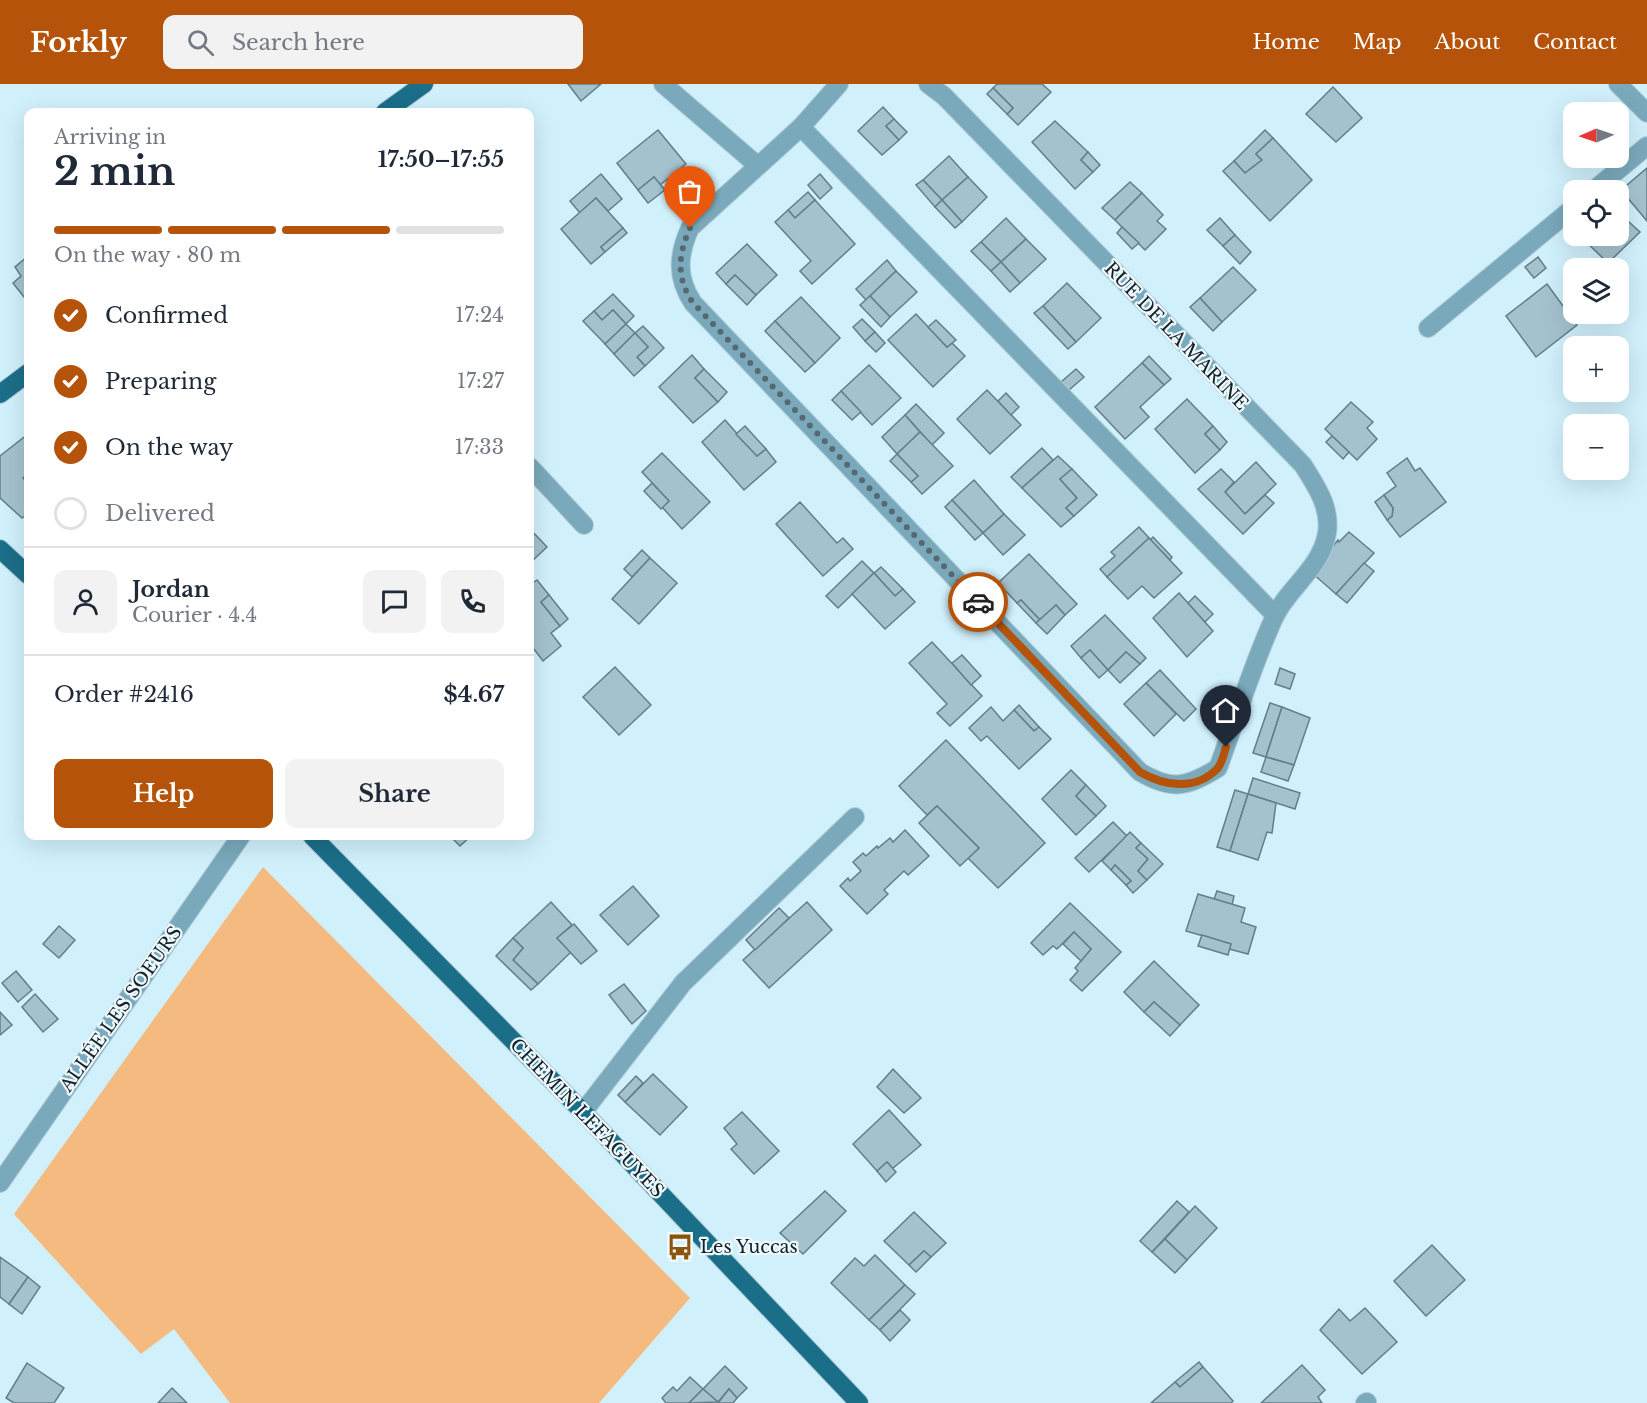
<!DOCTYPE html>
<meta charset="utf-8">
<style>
body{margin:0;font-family:"Libre Baskerville",serif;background:#f2f2f3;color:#1f2937;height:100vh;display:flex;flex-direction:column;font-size:22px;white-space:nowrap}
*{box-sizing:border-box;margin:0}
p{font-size:20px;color:#747a83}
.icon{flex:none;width:33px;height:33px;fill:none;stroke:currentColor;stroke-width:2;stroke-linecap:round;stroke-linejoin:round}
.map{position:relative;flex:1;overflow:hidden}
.sheet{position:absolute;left:24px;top:24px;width:510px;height:732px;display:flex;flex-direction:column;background:#fff;border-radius:12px;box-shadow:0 6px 24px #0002}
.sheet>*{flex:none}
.needle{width:39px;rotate:268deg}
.controls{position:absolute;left:1563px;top:18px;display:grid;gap:12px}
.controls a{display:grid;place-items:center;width:66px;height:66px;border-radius:12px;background:#fff;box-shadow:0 6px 24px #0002;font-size:30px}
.pin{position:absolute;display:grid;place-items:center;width:51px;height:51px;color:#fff;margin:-62px -26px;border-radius:50% 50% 50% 0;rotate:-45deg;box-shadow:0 0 6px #0007}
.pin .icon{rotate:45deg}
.courier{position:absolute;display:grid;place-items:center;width:60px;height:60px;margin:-30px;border:4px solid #b45309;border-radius:50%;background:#fff;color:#222;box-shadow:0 2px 8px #0007}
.summary em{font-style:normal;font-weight:800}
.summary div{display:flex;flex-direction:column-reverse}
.summary{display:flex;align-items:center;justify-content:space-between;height:102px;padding:0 30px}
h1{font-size:39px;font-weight:800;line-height:45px}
.bar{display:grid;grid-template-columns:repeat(4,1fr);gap:9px 6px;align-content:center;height:72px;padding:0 30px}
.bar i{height:8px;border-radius:4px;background:#e0e1e3}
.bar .active{background:#b45309}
.bar p{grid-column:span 4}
.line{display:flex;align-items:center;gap:15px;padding:0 30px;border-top:2px solid #e0e1e3}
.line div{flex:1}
.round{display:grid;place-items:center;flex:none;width:63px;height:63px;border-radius:12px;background:#f2f2f3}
ol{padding:0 30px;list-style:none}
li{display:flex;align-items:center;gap:18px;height:66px}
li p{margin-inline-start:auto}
li .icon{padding:6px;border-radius:50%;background:#b45309;color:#fff;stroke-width:4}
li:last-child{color:#747a83}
li i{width:33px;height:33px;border:3px solid #e0e1e3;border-radius:50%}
.action{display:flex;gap:12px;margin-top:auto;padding:12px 30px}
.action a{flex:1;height:69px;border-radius:12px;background:#b45309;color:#fff;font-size:24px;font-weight:800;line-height:69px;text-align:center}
.action a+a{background:#f2f2f3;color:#1f2937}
header{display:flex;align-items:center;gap:36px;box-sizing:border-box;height:84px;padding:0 30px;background:#b45309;color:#fff}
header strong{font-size:28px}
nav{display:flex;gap:33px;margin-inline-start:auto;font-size:21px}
.search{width:420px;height:54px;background:#f2f2f3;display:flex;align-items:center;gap:15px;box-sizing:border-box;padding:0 21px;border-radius:12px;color:#747a83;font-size:22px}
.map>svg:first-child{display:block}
</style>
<header>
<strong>Forkly</strong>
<div class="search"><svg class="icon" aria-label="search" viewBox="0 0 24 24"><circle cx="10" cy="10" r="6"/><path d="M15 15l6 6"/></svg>Search here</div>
<nav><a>Home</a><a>Map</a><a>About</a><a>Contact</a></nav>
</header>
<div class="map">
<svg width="1647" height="1319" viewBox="0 0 1647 1319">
<rect width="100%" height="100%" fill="#d0f0fc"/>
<polygon fill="#f5ba80" points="263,783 690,1214 599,1319 230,1319 174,1245 141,1270 14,1130"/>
<g fill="#a4c2ce" stroke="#617e89" stroke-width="1.5">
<polygon points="568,0 601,0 581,17"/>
<polygon points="997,0 1042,0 1051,8 1018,41 1007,30 1013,24 993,4"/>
<polygon points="1333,3 1362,34 1336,58 1306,30"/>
<polygon points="993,4 1013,24 1007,30 987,10"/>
<polygon points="883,23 894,35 886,42 899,56 882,71 858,47"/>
<polygon points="894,35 907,48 899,56 886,42"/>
<polygon points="1055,37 1088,68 1081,76 1093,88 1075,105 1032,58"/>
<polygon points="658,46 686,80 660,101 654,93 638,106 617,79"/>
<polygon points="1265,46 1273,54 1256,70 1262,76 1245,89 1234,77"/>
<polygon points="1273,54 1312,96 1270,137 1223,87 1234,77 1245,89 1262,76 1256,70"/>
<polygon points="1088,68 1100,81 1093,88 1081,76"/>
<polygon points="949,72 968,93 942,116 923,96"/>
<polygon points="1647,84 1647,137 1621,106"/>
<polygon points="601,90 622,115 608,127 596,114 580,129 570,117"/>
<polygon points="820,90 832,104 820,115 808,101"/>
<polygon points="654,93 665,106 648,119 638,106"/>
<polygon points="968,93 987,113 962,138 942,116"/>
<polygon points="923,96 942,116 935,123 916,101"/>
<polygon points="1130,98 1142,109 1115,136 1102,124"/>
<polygon points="808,108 815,116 795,134 788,126"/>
<polygon points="1142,109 1163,131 1157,137 1166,145 1145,166 1115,136"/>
<polygon points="596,114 623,144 601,163 605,168 591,180 561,145"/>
<polygon points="815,116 855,160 812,200 800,187 811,177 775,138 788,126 795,134"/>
<polygon points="942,116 962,138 955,144 935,123"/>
<polygon points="1618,128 1640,148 1608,179 1583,155 1587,152 1618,152"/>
<polygon points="1006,134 1026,155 1001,178 981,158"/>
<polygon points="1220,134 1235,151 1223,162 1207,146"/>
<polygon points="1122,143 1139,159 1132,165 1117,149"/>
<polygon points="623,144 627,149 605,168 601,163"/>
<polygon points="1235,151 1251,168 1240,180 1223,162"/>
<polygon points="1026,155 1046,175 1020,199 1001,178"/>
<polygon points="981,158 1001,178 991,187 971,167"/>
<polygon points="747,160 777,191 756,211 735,191 726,200 716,189"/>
<polygon points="28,172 28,218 13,199 21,192 15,183"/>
<polygon points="1538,173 1546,184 1534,194 1525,183"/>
<polygon points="887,176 896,187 866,216 856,205"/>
<polygon points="1001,178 1020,199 1010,208 991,187"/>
<polygon points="1233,183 1256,206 1222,238 1200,214"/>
<polygon points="896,187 917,208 890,233 870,212"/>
<polygon points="735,191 756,211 747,221 726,200"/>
<polygon points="1067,199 1101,234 1076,258 1043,222"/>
<polygon points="1547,200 1577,241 1536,273 1506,232"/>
<polygon points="613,210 634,232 626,240 613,226 602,236 594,227"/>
<polygon points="870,212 890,233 881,243 860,221"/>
<polygon points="801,213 840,254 815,279 775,237"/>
<polygon points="1200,214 1222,238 1213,247 1190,223"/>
<polygon points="1043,222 1076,258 1068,265 1034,229"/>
<polygon points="613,226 626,240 605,260 583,237 594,227 602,236"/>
<polygon points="916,230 947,263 952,259 965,272 933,303 888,256"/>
<polygon points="862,235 875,248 865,257 853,243"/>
<polygon points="936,236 956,256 947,263 928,243"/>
<polygon points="775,237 815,279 805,288 765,247"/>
<polygon points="626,240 635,249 614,270 605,260"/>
<polygon points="643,242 664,264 645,282 637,273 648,263 635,249"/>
<polygon points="875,248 885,259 876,268 865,257"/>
<polygon points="635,249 648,263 637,273 645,282 634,292 614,270"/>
<polygon points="692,271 704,285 695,294 718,318 693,339 659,303"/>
<polygon points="1149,272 1171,295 1164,301 1142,279"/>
<polygon points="1142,279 1164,301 1140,323 1149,333 1125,355 1095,323"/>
<polygon points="869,281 901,314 872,341 841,307"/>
<polygon points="704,285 727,308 718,318 695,294"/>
<polygon points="1076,285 1084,293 1069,306 1061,298"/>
<polygon points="987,306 1021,341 990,370 957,335"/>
<polygon points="841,307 861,328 852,336 832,316"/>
<polygon points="1006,309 1019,323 1011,331 998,317"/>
<polygon points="1187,315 1213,342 1205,350 1220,366 1195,389 1155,345"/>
<polygon points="1351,318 1373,338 1367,344 1377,355 1357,376 1325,345"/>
<polygon points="916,320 944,349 932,361 905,331"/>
<polygon points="905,331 920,348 897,370 882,353"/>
<polygon points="725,336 757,372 766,365 776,378 744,406 702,358"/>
<polygon points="745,342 766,365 757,372 736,350"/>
<polygon points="1213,342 1227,358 1220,366 1205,350"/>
<polygon points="920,348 953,382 922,410 911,398 918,392 897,370"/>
<polygon points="28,350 28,389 23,394 28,399 28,429 22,434 0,414 0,372"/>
<polygon points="1332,352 1349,368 1343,375 1326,358"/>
<polygon points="1042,364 1053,376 1022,404 1011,393"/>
<polygon points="662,369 710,418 682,445 662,423 669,417 642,388"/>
<polygon points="897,370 918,392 911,398 890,377"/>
<polygon points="1058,372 1072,385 1060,395 1077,414 1066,424 1074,432 1061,443 1022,404"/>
<polygon points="1407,374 1415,387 1420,384 1446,418 1400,453 1387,436 1392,432 1393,424 1384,411 1396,402 1387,389"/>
<polygon points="1256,378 1276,400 1245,430 1225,408"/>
<polygon points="1072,385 1097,411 1074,432 1066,424 1077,414 1060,395"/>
<polygon points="1221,385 1234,398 1225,408 1245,430 1265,411 1274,419 1243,450 1198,405"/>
<polygon points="974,396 1004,430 983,449 952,416"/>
<polygon points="652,399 669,417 661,425 644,407"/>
<polygon points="1384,411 1393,424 1392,432 1387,436 1375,418"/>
<polygon points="952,416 983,449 975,456 945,423"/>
<polygon points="800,418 837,459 843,454 853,465 823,492 776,440"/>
<polygon points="1004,430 1025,451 1003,471 983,449"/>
<polygon points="1139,443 1149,454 1107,493 1100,485 1115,472 1111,468"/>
<polygon points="530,445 547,463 530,479"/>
<polygon points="1349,448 1374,469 1336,510 1312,489 1338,456 1339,458"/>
<polygon points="1153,453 1172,473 1170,476 1150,456"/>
<polygon points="1149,454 1182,489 1154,514 1142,502 1128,515 1107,493"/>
<polygon points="642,466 650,474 632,493 624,485"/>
<polygon points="1029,470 1077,520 1065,531 1056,521 1040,536 1021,516 1017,519 998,499"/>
<polygon points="650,474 677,499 639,540 612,515"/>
<polygon points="862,477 874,489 838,524 826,512"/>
<polygon points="1364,479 1374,487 1347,519 1336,510"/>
<polygon points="881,483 903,505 895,512 874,489"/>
<polygon points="874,489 895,512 903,505 915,518 885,545 852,510"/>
<polygon points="537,496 549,511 541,518 560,542 551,549 561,562 543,577 530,560 530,501"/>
<polygon points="1179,509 1213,547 1187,573 1153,534"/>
<polygon points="549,511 568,535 560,542 541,518"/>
<polygon points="1195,512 1213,530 1205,538 1188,519"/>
<polygon points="1021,516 1040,536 1036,539 1017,519"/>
<polygon points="1056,521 1065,531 1047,550 1036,539"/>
<polygon points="1105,531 1146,574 1140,580 1126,568 1108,586 1090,566 1081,574 1071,562"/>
<polygon points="932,558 982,612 950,642 937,629 947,620 909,579"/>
<polygon points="1090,566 1108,586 1099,594 1081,574"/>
<polygon points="1126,568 1140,580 1120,599 1108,586"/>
<polygon points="962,571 981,592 971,601 952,579"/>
<polygon points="615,583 651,621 619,651 583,613"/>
<polygon points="1280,584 1295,590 1290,605 1275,600"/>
<polygon points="1160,586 1196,625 1184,637 1146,599"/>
<polygon points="1146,599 1176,630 1154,652 1124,620"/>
<polygon points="1270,619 1282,623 1266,673 1253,669"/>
<polygon points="1019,621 1039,643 1034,647 1014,626"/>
<polygon points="991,623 1003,637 1014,626 1034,647 1039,643 1051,655 1019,685 987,652 981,657 969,644"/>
<polygon points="1282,623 1310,634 1294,681 1266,673"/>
<polygon points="946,656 1045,759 998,804 968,774 979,764 937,722 927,731 899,702"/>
<polygon points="1266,673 1294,681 1288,697 1261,688"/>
<polygon points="1071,686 1086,701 1076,712 1096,732 1076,751 1042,715"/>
<polygon points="1253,694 1300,709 1295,725 1248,710"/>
<polygon points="1086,701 1106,722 1096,732 1076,712"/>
<polygon points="1235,706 1248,710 1230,767 1217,763"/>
<polygon points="1248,710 1276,719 1272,749 1267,748 1258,776 1230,767"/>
<polygon points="937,722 979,764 960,782 919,739"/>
<polygon points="1113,738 1127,752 1089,788 1075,774"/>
<polygon points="905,746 929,772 908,791 904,787 884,806 888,810 867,830 840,802 848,794 850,797 861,787 853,778 863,769 866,772 877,762 878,764 890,754 893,758"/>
<polygon points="1130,748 1141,759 1136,764 1148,775 1138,787 1147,796 1133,809 1126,801 1131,797 1115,781 1111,786 1102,777"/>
<polygon points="450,752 471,752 460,762"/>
<polygon points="1141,759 1163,780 1147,796 1138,787 1148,775 1136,764"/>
<polygon points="1115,781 1131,797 1126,801 1111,786"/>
<polygon points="633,802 659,832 628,861 600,831"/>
<polygon points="1217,807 1234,812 1232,821 1214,815"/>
<polygon points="1198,810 1245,824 1241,838 1256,843 1248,870 1229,865 1231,860 1186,847"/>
<polygon points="551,818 572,841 557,854 571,868 538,900 513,876 523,864 513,854"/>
<polygon points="807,818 832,846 769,904 743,876"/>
<polygon points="1070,819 1121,868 1082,907 1070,896 1078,887 1075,884 1091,865 1074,848 1057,865 1053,862 1043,871 1031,859"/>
<polygon points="779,824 789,834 755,866 746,856"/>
<polygon points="574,840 597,867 581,880 557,854"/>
<polygon points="59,842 75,856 59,874 43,860"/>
<polygon points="1074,848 1091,865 1081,877 1063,860"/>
<polygon points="1202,851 1231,860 1228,871 1198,862"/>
<polygon points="513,854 523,864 513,876 538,900 531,906 496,872"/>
<polygon points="1154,877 1199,921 1180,941 1154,918 1144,928 1124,908"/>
<polygon points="16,887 32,906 18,918 2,899"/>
<polygon points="624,900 646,927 632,940 609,911"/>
<polygon points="35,910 58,935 43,948 22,923"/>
<polygon points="1154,918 1180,941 1170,952 1144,928"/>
<polygon points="0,928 12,941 0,951"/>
<polygon points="893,985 921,1014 904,1029 877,1003"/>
<polygon points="653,990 687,1023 660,1051 625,1018"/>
<polygon points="636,992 643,999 625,1018 618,1011"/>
<polygon points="889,1026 921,1061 892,1085 887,1078 877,1087 853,1060"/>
<polygon points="742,1028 779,1067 754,1090 731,1065 737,1060 724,1044"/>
<polygon points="887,1078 896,1088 886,1098 877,1087"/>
<polygon points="825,1107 846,1127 803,1170 780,1149"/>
<polygon points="1177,1117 1189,1128 1152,1168 1140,1157"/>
<polygon points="1195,1122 1217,1144 1187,1176 1165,1155"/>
<polygon points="914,1128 946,1159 931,1173 924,1167 909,1181 884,1157"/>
<polygon points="1165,1155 1187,1176 1175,1189 1152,1168"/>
<polygon points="1432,1161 1465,1196 1426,1232 1394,1197"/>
<polygon points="924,1167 931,1173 916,1188 909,1181"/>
<polygon points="875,1171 905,1201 869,1236 831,1199 855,1174 864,1182"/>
<polygon points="0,1173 28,1193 9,1220 0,1213"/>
<polygon points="28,1193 40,1203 22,1230 9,1220"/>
<polygon points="905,1201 915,1210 880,1246 869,1236"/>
<polygon points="1365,1224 1397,1258 1362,1290 1320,1246 1339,1225 1350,1237"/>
<polygon points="900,1226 910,1236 890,1257 880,1246"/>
<polygon points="1199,1278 1203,1283 1180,1303 1175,1298"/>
<polygon points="27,1279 64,1304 54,1319 14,1319 6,1314"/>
<polygon points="1302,1281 1325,1306 1318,1313 1322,1319 1261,1319"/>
<polygon points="725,1282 747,1304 737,1314 729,1305 718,1318 703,1305"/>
<polygon points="1203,1283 1233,1317 1231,1319 1151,1319 1175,1298 1180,1303"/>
<polygon points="690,1293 703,1305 689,1319 666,1319 662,1314 673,1303 677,1307"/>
<polygon points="172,1304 187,1319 158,1319"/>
<polygon points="703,1305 718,1318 689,1319"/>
<polygon points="729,1305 737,1314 733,1319 718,1319"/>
</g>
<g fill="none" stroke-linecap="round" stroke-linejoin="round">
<g stroke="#aecbd5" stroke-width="20">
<g id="minor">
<polyline points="663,0 757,81"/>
<path d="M839,0L801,43L690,144C678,171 676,193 693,219L1140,688C1172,707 1187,703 1218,684C1236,635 1252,582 1274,534C1288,503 1321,485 1327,449C1331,423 1316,402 1303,381L944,12L928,0"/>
<polyline points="1618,0 1647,29"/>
<polyline points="801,43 1275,531"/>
<polyline points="1594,106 1647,62"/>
<polyline points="1428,244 1574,123"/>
<polyline points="530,383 584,441"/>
<polyline points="583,1028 683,899 855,733"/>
<polyline points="0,1099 241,752"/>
<polyline points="1365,1319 1367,1318"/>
</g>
</g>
<g stroke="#aecbd5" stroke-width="20">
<g id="major">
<polyline points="385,28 424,0"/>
<polyline points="0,310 28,289"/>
<polyline points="0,465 28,491"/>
<polyline points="312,752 583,1028 859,1319"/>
</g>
</g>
<use href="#minor" stroke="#7aa9bb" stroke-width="18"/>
<use href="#major" stroke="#1b6e88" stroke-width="18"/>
</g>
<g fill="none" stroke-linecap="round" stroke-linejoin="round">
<path stroke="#566970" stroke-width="6" stroke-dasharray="0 10.8" d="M690,144C678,171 676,194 693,219L978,518"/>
<path stroke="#b45309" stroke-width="8" d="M978,518L1140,688C1164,702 1195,707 1217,685C1222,680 1224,669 1226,663"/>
</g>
<defs>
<g id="bus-bare" transform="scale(2.07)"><path d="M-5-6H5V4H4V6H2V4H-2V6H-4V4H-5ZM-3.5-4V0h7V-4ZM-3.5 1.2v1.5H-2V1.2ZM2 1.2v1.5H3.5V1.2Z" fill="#8c5408" stroke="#edf9fe" stroke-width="2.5" paint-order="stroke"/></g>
</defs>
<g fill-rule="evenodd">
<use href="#bus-bare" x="680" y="1163"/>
</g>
<g text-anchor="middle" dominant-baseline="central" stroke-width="4.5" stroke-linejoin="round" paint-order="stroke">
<g font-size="18" fill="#152125" stroke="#edf9fe">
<text transform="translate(1176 252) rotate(46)">RUE DE LA MARINE</text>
<text transform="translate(121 925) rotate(-55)">ALLÉE LES SOEURS</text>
<text transform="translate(587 1034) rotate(46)">CHEMIN LEFAGUYES</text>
</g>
<g font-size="18" fill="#152125" stroke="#edf9fe" text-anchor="start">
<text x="700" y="1163">Les Yuccas</text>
</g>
</g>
</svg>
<div class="controls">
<a><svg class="needle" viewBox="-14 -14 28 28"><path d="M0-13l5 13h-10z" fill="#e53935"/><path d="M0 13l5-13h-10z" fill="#747a83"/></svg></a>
<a><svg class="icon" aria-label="locate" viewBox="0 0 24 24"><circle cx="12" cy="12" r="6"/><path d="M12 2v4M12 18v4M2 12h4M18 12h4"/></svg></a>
<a><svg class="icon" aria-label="layers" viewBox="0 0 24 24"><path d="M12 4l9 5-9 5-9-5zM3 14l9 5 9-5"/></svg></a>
<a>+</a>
<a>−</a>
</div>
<div class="pin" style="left:690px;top:144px;background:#ea580c"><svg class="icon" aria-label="bag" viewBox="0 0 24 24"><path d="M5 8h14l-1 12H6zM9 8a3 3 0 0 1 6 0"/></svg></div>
<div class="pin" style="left:1226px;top:663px;background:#1f2937"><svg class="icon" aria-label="home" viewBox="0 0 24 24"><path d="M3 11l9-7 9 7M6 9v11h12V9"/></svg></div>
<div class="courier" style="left:978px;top:518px"><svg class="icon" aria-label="car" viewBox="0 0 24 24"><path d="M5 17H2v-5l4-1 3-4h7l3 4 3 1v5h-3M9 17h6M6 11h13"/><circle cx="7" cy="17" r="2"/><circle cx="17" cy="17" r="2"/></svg></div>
<section class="sheet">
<div class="summary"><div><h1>2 min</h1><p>Arriving in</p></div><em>17:50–17:55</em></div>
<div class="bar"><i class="active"></i><i class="active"></i><i class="active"></i><i></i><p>On the way · 80 m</p></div>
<ol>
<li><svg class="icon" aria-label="check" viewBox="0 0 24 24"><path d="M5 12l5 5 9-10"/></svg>Confirmed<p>17:24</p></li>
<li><svg class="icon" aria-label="check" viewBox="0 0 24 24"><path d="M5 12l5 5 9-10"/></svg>Preparing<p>17:27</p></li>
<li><svg class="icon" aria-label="check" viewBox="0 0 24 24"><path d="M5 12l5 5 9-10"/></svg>On the way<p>17:33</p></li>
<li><i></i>Delivered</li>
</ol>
<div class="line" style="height:108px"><a class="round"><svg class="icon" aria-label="person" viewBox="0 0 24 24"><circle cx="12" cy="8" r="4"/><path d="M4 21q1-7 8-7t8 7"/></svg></a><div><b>Jordan</b><p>Courier · 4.4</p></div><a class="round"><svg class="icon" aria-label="chat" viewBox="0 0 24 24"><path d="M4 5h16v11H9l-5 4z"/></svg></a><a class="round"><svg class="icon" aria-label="phone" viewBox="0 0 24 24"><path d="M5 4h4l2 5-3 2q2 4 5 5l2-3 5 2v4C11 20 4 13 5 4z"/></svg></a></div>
<div class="line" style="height:78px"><div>Order #2416</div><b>$4.67</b></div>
<div class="action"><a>Help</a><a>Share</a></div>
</section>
</div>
